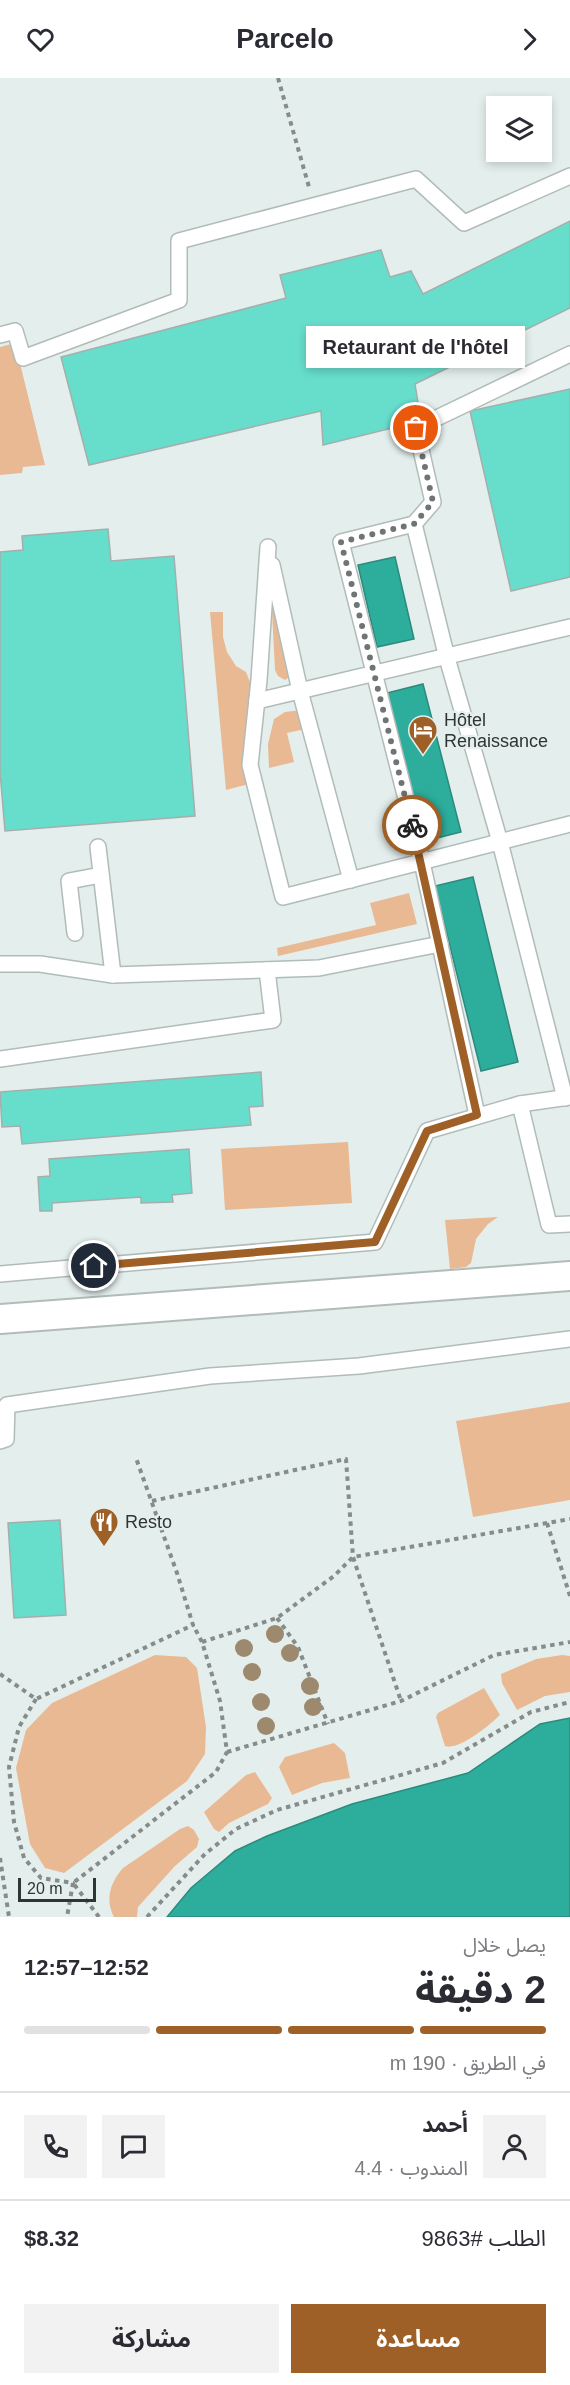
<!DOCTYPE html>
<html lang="ar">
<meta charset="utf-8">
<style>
body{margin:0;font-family:Helvetica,"Noto Sans Arabic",sans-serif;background:#f2f2f3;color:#2b2b33;direction:rtl;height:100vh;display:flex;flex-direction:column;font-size:22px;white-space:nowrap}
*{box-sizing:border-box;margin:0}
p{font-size:20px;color:#7c7c81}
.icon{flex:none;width:33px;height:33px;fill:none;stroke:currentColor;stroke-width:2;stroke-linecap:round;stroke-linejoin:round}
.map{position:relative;height:1839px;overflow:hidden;direction:ltr}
.side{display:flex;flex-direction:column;background:#fff;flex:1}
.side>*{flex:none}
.controls{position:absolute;left:486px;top:18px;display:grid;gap:12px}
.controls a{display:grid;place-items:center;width:66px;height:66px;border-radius:0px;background:#fff;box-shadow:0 3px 9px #0003;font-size:30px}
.scale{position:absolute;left:18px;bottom:15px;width:78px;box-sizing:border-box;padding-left:6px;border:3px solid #303433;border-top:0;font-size:16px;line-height:21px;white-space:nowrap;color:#303433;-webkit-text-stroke:4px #e4efed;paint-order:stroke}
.pin{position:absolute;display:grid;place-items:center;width:51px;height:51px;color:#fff;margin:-26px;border:3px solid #fff;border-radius:50%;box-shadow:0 2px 6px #0007}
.courier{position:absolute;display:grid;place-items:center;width:60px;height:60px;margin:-30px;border:4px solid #9e6026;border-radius:50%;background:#fff;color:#222;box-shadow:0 2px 8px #0007}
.bubble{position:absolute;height:42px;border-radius:0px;background:#fff;box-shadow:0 3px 9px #0003;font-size:20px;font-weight:700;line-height:42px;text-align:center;direction:rtl}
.overview em{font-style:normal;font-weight:700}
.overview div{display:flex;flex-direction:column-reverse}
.overview{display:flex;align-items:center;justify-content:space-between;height:102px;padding:0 24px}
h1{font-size:39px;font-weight:700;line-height:45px}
.bar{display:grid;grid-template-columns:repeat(4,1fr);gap:9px 6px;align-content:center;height:72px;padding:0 24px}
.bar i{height:8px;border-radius:4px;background:#e1e1e2}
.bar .current{background:#9e6026}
.bar p{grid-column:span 4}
.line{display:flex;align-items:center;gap:15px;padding:0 24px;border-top:2px solid #e1e1e2}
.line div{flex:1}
.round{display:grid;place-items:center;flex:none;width:63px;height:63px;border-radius:0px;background:#f2f2f3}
.primary-button{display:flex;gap:12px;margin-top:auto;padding:12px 24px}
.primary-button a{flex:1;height:69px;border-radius:0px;background:#9e6026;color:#fff;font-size:24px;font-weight:700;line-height:69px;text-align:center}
.primary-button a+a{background:#f2f2f3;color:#2b2b33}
header{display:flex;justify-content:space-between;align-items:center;height:78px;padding:0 24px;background:#fff;font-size:27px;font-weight:700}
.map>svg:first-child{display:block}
</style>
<header><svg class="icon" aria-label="forward" viewBox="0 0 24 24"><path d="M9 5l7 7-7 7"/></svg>Parcelo<svg class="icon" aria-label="heart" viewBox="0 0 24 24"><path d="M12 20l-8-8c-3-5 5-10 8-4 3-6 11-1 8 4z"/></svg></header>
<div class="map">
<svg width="570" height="1839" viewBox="0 0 570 1839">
<rect width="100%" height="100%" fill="#e4efed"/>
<g fill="#e9b993">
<polygon points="15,265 45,387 23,389 22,395 0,397 0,269"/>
<polygon points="270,495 292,597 285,602 278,598 275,592"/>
<polygon points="210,534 223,534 223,559 227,574 236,588 246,594 254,614 249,706 226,712"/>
<polygon points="301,632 305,651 287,655 294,684 269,690 268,666 274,641 285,634"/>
<polygon points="409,815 417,846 278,878 277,870 376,847 370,825"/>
<polygon points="348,1064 352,1125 225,1132 221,1071"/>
<polygon points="498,1139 488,1146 476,1161 471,1185 466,1189 450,1191 445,1142"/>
<polygon points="570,1324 570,1422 473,1439 456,1343"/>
<polygon points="155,1577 186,1579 197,1590 206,1649 205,1676 187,1703 64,1795 45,1790 30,1766 16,1690 26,1652 52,1625"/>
<polygon points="562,1577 570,1578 570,1614 545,1618 517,1632 502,1605 501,1596 536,1581"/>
<path d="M484,1610L500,1637C490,1647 458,1673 445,1668L436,1639L438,1635Z"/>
<polygon points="334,1665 345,1675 350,1700 322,1705 292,1717 279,1689 285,1679"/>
<polygon points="255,1694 272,1720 268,1726 229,1745 219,1754 214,1751 204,1734 246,1697"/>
<path d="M188,1748L194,1752L199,1761L197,1769L175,1788L138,1829L137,1839H114C105,1821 110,1805 123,1790L180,1751Z"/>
</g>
<g fill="#2dae9d" stroke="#2e897d" stroke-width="1.5">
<polygon points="395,479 414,561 377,569 358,487"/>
<polygon points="423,606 461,754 425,763 387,615"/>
<polygon points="473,799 518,984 481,993 435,808"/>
<polygon points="570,1640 570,1839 167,1839 191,1810 235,1773 267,1758 352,1726 468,1695 540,1646"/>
</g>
<g fill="#67decc" stroke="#a4afad" stroke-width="1.5">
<polygon points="570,143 570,230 415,306 421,343 323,367 321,333 89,387 61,279 286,220 280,197 381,172 390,199 411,193 423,216"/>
<polygon points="570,311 570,499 511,513 470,333"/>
<polygon points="108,451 111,483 174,478 195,738 5,753 0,694 0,474 23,472 22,458"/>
<polygon points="261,994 263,1028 249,1029 251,1047 22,1066 20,1048 2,1049 0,1014"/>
<polygon points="189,1071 192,1115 172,1117 173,1124 141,1125 141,1119 52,1125 52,1133 40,1133 38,1099 50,1098 49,1081"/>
<polygon points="60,1442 66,1537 14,1540 8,1445"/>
</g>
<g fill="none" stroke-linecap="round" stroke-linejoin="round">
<g stroke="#b1bcb9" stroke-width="18">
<g id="service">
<polyline points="0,257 15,253 23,280 179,222 179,163 416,101 464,145 570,98"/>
<polyline points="414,446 447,580 500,764 565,1020"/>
<polyline points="268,469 259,602 250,687 283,819 570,746"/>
<polyline points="272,487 300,613 351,802"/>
<polyline points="257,623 570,549"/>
<polyline points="98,769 113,897"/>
<polyline points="75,855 69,803 101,797"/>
<polyline points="0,886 40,886 113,897 319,890 440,866"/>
<polyline points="0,981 273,942 267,892"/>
<polyline points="520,1026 549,1147 570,1146"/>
<polyline points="477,1037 422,784 341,464 414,446 433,424 416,350 570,276"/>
<polyline points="0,1196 375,1164 427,1053 520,1026 570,1019"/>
<polyline points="0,1363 6,1361 7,1327 210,1298 359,1288 570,1261"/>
</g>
</g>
<g stroke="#b1bcb9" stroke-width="32">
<polyline id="minor" points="0,1241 570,1198"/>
</g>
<g stroke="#858c8a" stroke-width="4" stroke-dasharray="4.5 4.5" stroke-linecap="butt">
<polyline points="278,0 309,109"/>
<polyline points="152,1423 346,1381 353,1479 401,1623"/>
<polyline points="547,1445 570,1518"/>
<polyline points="277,1540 298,1569 328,1646"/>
<polyline points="202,1564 277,1540 334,1498 353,1479 570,1441"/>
<polyline points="0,1596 36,1621 193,1547 177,1495 136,1380"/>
<polyline points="36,1621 19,1649 9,1689 14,1744 24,1780 41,1800 73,1805 67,1839"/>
<polyline points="227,1674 401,1623 494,1577 570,1564"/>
<polyline points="0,1780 9,1839"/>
<polyline points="99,1839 73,1805 216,1694 227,1674 220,1623 202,1564 193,1547"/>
<polyline points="147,1839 205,1776 236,1751 277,1732 443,1685 531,1634 570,1624"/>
</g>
<use href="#service" stroke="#fff" stroke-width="15"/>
<use href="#minor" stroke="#fff" stroke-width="28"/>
</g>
<g fill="#9c896e">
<circle cx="275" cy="1556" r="9"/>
<circle cx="244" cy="1570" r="9"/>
<circle cx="290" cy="1575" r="9"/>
<circle cx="252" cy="1594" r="9"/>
<circle cx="310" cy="1608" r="9"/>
<circle cx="261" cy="1624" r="9"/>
<circle cx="313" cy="1629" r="9"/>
<circle cx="266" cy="1648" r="9"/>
</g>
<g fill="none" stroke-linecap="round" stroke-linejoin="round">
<polyline stroke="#6f7574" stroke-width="6" stroke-dasharray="0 10.8" points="412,747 341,464 414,446 433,424 416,350"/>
<polyline stroke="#9e6026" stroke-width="8" points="94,1188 375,1164 427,1053 477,1037 412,747"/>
</g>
<defs>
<g id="hotel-pin" transform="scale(1.5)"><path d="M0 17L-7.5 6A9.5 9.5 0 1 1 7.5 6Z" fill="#9e6026" stroke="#e4efed"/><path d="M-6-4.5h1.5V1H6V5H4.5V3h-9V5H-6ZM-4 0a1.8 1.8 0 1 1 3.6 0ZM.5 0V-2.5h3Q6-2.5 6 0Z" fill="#fff"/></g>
<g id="restaurant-pin" transform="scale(1.5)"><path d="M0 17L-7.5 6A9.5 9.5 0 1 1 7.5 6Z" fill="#9e6026" stroke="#e4efed"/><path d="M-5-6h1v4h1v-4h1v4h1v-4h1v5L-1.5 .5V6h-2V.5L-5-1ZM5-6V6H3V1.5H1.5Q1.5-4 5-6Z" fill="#fff"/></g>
</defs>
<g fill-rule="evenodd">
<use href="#hotel-pin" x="423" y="652"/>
<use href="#restaurant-pin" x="104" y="1444"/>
</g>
<g text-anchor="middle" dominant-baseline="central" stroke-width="4.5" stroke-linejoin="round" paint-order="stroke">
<g font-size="18" fill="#303433" stroke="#e4efed" text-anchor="start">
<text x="444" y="642">Hôtel<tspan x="444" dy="21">Renaissance</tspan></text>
<text x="125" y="1444">Resto</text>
</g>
</g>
</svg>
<div class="controls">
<a><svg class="icon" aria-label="layers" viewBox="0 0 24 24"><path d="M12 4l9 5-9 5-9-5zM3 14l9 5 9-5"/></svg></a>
</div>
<div class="scale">20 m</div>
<div class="pin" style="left:416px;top:350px;background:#ea580c"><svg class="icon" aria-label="bag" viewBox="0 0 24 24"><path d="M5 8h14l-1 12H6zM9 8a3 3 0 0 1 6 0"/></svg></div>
<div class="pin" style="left:94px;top:1188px;background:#1f2937"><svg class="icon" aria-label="home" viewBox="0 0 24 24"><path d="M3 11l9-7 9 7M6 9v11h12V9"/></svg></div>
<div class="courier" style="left:412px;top:747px"><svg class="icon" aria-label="bike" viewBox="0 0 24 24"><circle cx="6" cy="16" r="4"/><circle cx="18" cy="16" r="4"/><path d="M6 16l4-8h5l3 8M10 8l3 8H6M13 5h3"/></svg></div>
<div class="bubble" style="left:306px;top:248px;width:219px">Retaurant de l'hôtel</div>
</div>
<section class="side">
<div class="overview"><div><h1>2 دقيقة</h1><p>يصل خلال</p></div><em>12:52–12:57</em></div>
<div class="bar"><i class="current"></i><i class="current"></i><i class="current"></i><i></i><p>في الطريق · 190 m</p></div>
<div class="line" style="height:108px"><a class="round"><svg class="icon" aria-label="person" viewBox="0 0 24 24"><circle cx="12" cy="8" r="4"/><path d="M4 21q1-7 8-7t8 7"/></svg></a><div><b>أحمد</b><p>المندوب · 4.4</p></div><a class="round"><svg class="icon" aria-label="chat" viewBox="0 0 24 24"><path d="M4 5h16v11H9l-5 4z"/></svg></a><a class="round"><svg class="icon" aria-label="phone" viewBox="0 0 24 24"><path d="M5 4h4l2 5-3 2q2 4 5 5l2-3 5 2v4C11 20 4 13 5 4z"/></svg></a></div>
<div class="line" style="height:78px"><div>الطلب #9863</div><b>$8.32</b></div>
<div class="primary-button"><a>مساعدة</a><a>مشاركة</a></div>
</section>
